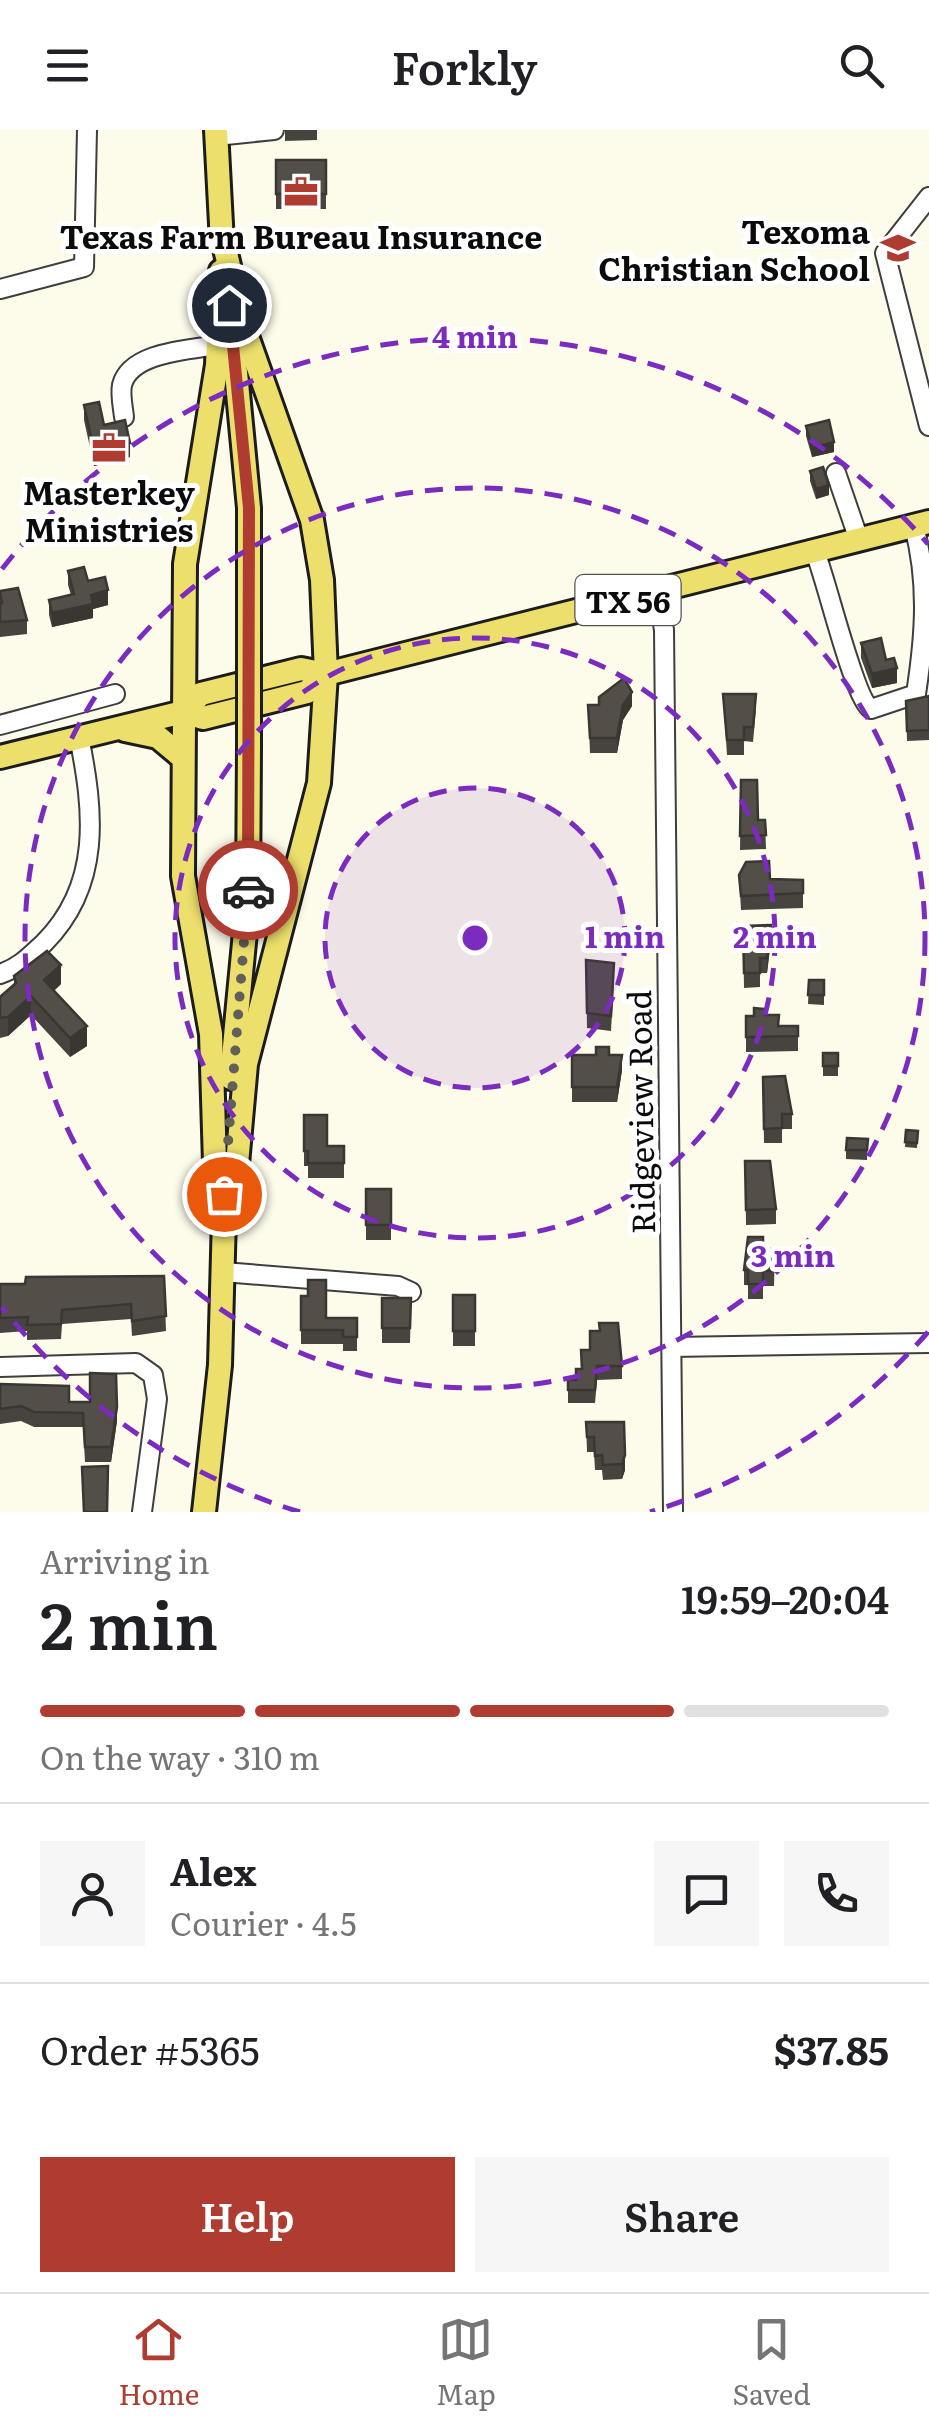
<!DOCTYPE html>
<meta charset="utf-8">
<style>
body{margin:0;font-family:Literata,serif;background:#f6f6f6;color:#202124;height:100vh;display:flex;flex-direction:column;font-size:38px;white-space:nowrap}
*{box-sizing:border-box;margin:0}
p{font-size:32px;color:#757577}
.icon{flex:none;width:55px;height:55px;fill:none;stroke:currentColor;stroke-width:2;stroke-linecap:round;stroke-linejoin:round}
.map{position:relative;height:1382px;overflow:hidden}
.panel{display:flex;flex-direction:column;background:#fff;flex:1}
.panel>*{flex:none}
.pin{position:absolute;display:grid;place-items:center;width:85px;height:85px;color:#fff;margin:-42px;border:5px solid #fff;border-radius:50%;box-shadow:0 2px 10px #0007}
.courier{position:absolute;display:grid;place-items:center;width:100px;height:100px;margin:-50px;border:8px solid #ae3c30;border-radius:50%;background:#fff;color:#222;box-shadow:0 2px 12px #0007}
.head em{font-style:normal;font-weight:600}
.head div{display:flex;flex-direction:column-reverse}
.head{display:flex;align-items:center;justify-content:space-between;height:170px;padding:0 40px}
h1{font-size:65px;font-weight:600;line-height:75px}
.bar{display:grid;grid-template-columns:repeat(4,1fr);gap:15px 10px;align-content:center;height:120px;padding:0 40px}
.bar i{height:12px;border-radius:8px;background:#e0e0e0}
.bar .selected{background:#ae3c30}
.bar p{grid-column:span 4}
.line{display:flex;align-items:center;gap:25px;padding:0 40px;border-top:2px solid #e0e0e0}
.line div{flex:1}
.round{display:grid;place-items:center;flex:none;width:105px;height:105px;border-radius:0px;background:#f6f6f6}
.button{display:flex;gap:20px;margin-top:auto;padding:20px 40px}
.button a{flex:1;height:115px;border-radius:0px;background:#ae3c30;color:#fff;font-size:40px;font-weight:600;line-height:115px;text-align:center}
.button a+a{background:#f6f6f6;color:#202124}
header{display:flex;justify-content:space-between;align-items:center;height:130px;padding:0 40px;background:#fff;font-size:45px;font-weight:600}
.tab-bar{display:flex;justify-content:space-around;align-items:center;height:140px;border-top:2px solid #e0e0e0;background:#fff;font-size:28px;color:#757577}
.tab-bar a{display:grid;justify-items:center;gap:5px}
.tab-bar .selected{color:#ae3c30}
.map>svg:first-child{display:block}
</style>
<header><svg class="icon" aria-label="menu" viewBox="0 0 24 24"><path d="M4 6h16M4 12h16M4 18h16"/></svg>Forkly<svg class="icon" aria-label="search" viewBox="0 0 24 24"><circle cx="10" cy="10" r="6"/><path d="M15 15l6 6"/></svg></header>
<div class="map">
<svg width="929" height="1382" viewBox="0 0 929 1382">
<rect width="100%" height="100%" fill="#fdfceb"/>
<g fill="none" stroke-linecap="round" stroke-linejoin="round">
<g stroke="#3e3e3e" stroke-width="22">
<g id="minor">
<polyline points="216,6 274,0"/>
<polyline points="929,67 885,123 929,296"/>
<polyline points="0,159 84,137 87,0"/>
<path d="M124,287C123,277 120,265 122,255C131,219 199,220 228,213"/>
<polyline points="836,343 859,410"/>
<path d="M815,422C827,451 854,569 871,579L916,564C925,505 929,454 914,396"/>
<polyline points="658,463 664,500 673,1382"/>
<polyline points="0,595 115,564"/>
<path d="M0,844C20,837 29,827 44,813C102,755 94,681 79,607"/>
<polyline points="223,1142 398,1156 411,1162"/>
<polyline points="671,1217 929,1213"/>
<polyline points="0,1237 136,1233 153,1245 157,1269 142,1382"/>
</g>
</g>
<g stroke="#1c1c1c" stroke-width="28">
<g id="major">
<polyline points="216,0 222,113"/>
<polyline points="221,102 243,195 312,390 322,450 326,544 319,653 246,934 237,1034 224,1064"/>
<polyline points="221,141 217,235 185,434 183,746 211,904 215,1033 224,1064"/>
<polyline points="231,190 249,378 249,515"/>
<polyline points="183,582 203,588 307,562 326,544"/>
<polyline points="125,600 158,607 183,628"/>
<polyline points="0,627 183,582 201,564 301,539 326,544 929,392"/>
<polyline points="231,948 248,771 249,617"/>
<polyline points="204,1382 220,1235 225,1050"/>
</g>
</g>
<use href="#minor" stroke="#fff" stroke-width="18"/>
<use href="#major" stroke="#ecdf6c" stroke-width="22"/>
<g stroke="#1c1c1c" stroke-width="28" stroke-linecap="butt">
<polyline id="major-bridge" points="249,617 249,515"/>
</g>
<use href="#major-bridge" stroke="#ecdf6c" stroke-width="22"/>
</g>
<g fill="#47433e">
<polygon points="285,0 317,0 317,10 285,11"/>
<rect x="276" y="30" width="50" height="49"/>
<polygon points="84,275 104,295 130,327 94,336 84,290"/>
<polygon points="806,296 834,322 812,327 806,306"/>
<polygon points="810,341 829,365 816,369 810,351"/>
<polygon points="68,441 88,451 108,475 93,479 93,488 52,497 49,485 49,470 71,465 68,455"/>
<polygon points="0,461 27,490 27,504 0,507"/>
<polygon points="861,513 886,530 897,553 872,558 861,528"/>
<polygon points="723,564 756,579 753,612 744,611 744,625 727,625"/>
<polygon points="929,566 929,610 907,611 906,571"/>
<polygon points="588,575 632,576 623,590 617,623 590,623"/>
<polygon points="741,650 758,690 765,690 766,719 740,720"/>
<polygon points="739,745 770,749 803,750 803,778 741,780"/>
<polygon points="743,796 771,810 767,843 760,843 760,857 744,858"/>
<polygon points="586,830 614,848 611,901 587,898"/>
<polygon points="14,846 61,854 54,861 87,916 70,927 31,885 8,906 0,908 0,867 14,854"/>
<polygon points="809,850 824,850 824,875 808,874"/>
<polygon points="765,885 778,896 798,896 798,921 746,922 746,886"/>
<rect x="823" y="923" width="15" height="23"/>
<polygon points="572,925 609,925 622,940 617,972 572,972"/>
<polygon points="763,947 792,984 792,999 782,999 782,1013 764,1013"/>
<polygon points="304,985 327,1016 344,1016 344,1048 308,1048 308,1036 304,1036"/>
<polygon points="906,1000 918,1001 917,1018 905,1017"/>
<polygon points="868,1009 867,1030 846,1029 846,1020"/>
<polygon points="745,1031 776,1079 776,1094 746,1095"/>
<rect x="366" y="1059" width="25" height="51"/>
<polygon points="763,1119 775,1119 774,1156 763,1156 763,1169 748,1169 748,1155 744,1155 744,1140"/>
<polygon points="164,1146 166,1201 132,1206 131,1189 62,1194 61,1209 27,1210 27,1201 0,1203 0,1154"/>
<rect x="453" y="1165" width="22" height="51"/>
<polygon points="301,1166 326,1188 357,1188 357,1221 343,1221 343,1214 301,1214"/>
<polygon points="382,1168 411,1168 410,1213 382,1213"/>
<polygon points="590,1220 622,1236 622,1249 597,1250 595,1273 568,1273 568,1250 576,1250"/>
<polygon points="0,1254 69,1272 117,1291 111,1332 85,1332 83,1297 34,1297 21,1291 0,1294"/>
<polygon points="586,1292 624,1292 625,1340 622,1349 603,1350 602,1340 595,1340 594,1322 587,1322"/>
</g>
<g fill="#3a3732">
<polygon points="834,312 834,322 812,327 812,318"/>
<polygon points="130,313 130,327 94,336 94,321"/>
<polygon points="829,355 829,365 816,369 816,359"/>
<polygon points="108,460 108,475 93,479 93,488 52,497 52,483 91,465"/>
<polygon points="897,538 897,553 872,558 872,544"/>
<polygon points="632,562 632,576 623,590 617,623 617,608 623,575"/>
<polygon points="771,795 771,810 767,843 767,828"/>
<polygon points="61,835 61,854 44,869 44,850"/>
<polygon points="31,866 31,885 8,906 8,887"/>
<polygon points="87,896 87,916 70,927 70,908"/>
<polygon points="622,925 622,940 617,972 617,957"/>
<polygon points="117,1277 117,1291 111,1332 111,1317"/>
<polygon points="625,1325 625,1340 622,1349 622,1334"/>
</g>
<g fill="#534e48" stroke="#3a3732" stroke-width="2.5">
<rect x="276" y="30" width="50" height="34"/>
<polygon points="99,272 104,295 125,290 130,313 94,321 84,275"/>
<polygon points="829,290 834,312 812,318 806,296"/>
<polygon points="823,337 829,355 816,359 810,341"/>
<polygon points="84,437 88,451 105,447 108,460 91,465 93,474 52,483 49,470 74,464 68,441"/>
<polygon points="18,458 27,490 0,492 0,474 2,473 0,461"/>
<polygon points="881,508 886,530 894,528 897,538 872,544 861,513"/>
<polygon points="624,548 632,562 623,575 617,608 590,608 588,575 599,575 599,567"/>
<polygon points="723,564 756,564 753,597 744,597 744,610 727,610"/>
<polygon points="929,566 929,600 907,601 906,571"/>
<polygon points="741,650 757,650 758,690 765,690 766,705 740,706"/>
<polygon points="769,731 770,749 803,750 803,763 741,766 739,745 746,732"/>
<polygon points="771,795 767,828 760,828 760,843 744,843 743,796"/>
<polygon points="47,821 61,835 44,850 87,896 70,908 31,866 8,887 0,888 0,867 16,853 14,846"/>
<polygon points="586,830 614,833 611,886 587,883"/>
<polygon points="809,850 824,850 824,865 808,865"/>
<polygon points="754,878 765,879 765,885 779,885 778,896 798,896 798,906 746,907 746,886 754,886"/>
<polygon points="596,917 609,917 609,925 622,925 617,957 572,957 572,925 596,925"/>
<rect x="823" y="923" width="15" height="13"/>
<polygon points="785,946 792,984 782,984 782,998 764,999 763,947"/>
<polygon points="304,985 327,985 327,1016 344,1016 344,1033 308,1033 308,1021 304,1021"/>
<polygon points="906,1000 918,1001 917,1013 905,1012"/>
<polygon points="847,1008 868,1009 867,1020 846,1020"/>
<polygon points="745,1031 770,1031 776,1079 746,1080"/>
<rect x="366" y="1059" width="25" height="36"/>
<polygon points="748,1107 763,1107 763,1119 775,1119 774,1141 763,1141 763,1154 748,1154 748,1140 744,1140"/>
<polygon points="164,1146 166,1186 132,1191 131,1174 62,1180 61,1194 27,1195 28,1187 0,1188 0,1154 25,1154 26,1147"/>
<polygon points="308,1150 326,1150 326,1188 357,1188 357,1207 343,1207 343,1200 301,1200 301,1166 308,1166"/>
<rect x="453" y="1165" width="22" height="36"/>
<polygon points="382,1168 411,1168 410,1198 382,1198"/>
<polygon points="599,1193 618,1193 622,1236 597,1236 595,1260 568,1260 568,1250 576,1250 576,1239 582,1239 581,1220 590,1220 590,1201 600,1201"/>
<polygon points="90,1243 116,1244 117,1277 111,1317 85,1317 83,1283 34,1282 21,1276 0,1279 0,1254 69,1256 69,1272 90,1272"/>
<polygon points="586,1292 624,1292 625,1325 622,1334 603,1335 602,1325 595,1326 594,1307 587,1307"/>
<polygon points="108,1336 107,1382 84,1382 82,1337"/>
</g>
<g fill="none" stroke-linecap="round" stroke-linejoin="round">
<polyline stroke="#605f59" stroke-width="10" stroke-dasharray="0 18" points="224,1064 248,760"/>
<polyline stroke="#ae3c30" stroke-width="12" points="229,175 249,378 248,760"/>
</g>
<circle cx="475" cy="808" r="150" fill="#7b2cbf" fill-opacity=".12"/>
<g fill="none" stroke="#7b2cbf" stroke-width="5" stroke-dasharray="18 12">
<circle cx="475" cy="808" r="150"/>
<circle cx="475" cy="808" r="300"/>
<circle cx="475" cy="808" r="450"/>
<path d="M928 1202A600 600 0 0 1 650 1382M300 1382A600 600 0 0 1 2 1177M2 439A600 600 0 0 1 928 414"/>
</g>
<defs>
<g id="office-bare" transform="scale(2.7)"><path d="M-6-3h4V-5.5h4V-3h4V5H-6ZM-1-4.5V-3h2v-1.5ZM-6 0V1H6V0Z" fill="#ae3c30" stroke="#fff" stroke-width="2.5" paint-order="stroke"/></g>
<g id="school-bare" transform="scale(2.7)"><path d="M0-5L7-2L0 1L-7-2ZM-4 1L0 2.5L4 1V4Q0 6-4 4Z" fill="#ae3c30" stroke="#fff" stroke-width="2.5" paint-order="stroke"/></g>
</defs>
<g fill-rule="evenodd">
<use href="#office-bare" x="301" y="62"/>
<use href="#school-bare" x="898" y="118"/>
<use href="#office-bare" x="109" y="318"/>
</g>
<g text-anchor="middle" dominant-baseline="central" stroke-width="10" stroke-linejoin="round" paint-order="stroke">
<rect fill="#fff" stroke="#545454" stroke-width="2.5" x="575.5" y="445" width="105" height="50" rx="8"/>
<g font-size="30" font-weight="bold" fill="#0b0b0b">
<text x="628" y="470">TX 56</text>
</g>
<g font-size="32" font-weight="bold" fill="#0b0b0b" stroke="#fff">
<text x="870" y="100" text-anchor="end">Texoma<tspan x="870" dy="37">Christian School</tspan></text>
<text x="301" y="105">Texas Farm Bureau Insurance</text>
<text x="109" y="361">Masterkey<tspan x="109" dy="37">Ministries</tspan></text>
</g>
<g font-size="32" fill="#0b0b0b" stroke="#fff">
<text transform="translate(639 982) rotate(-91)">Ridgeview Road</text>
</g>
</g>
<circle cx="475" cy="808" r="15" fill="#7b2cbf" stroke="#fff" stroke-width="5"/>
<g font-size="30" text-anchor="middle" font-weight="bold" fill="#7b2cbf" stroke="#fff" stroke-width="10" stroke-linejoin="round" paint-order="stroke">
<text x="475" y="218">4 min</text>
<text x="625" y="818">1 min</text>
<text x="775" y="818">2 min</text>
<text x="793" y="1137">3 min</text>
</g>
</svg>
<div class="pin" style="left:224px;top:1064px;background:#ea580c"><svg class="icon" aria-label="bag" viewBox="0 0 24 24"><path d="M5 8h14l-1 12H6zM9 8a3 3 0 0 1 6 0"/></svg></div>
<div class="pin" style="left:229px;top:175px;background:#1f2937"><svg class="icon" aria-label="home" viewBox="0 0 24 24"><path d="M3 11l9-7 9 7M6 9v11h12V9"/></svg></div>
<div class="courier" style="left:248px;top:760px"><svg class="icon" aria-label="car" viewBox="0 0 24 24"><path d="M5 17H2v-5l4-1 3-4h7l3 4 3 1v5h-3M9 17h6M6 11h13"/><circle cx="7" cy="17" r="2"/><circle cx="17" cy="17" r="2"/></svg></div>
</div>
<section class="panel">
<div class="head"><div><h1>2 min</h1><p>Arriving in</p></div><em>19:59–20:04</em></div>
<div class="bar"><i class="selected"></i><i class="selected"></i><i class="selected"></i><i></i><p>On the way · 310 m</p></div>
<div class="line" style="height:180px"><a class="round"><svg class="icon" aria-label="person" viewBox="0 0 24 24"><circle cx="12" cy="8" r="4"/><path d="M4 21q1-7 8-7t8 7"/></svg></a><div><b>Alex</b><p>Courier · 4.5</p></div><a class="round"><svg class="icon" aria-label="chat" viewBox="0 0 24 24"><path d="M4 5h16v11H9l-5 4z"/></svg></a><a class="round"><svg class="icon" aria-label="phone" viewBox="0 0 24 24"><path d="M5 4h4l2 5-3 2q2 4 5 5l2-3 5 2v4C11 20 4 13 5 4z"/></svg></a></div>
<div class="line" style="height:130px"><div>Order #5365</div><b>$37.85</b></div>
<div class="button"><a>Help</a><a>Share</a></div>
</section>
<nav class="tab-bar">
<a class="selected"><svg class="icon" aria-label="home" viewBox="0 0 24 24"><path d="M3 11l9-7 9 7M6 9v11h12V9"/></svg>Home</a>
<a><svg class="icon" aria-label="map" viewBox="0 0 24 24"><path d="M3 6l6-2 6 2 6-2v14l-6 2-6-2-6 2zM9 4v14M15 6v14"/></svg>Map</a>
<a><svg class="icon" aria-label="saved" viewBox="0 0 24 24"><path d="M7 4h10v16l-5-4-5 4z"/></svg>Saved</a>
</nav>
